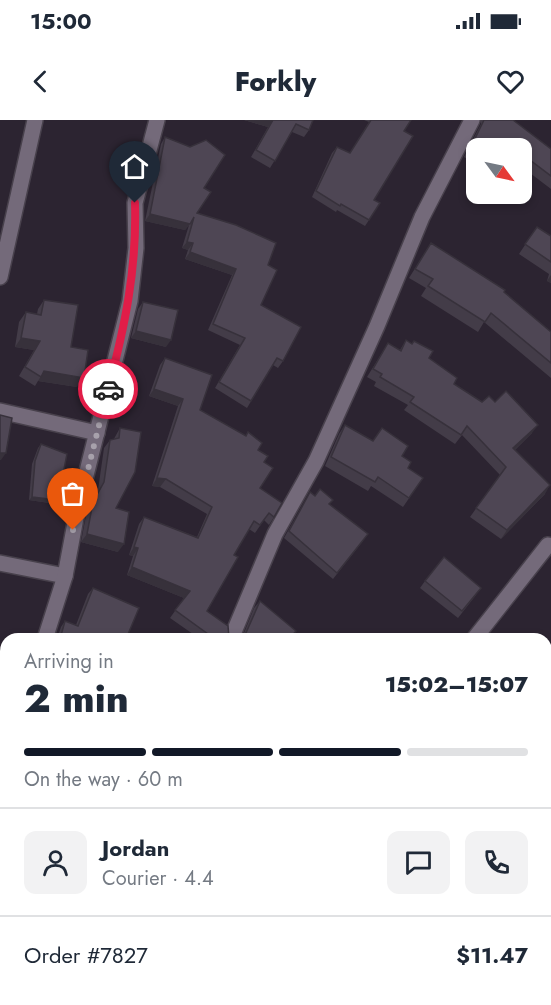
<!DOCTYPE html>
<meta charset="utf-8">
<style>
body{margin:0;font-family:Jost,sans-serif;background:#f2f2f3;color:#1f2937;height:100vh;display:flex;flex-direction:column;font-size:22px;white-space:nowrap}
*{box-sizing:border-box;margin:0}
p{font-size:20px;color:#747a83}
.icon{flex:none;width:33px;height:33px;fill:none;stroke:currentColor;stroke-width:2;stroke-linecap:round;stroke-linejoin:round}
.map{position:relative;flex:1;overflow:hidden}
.panel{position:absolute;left:0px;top:513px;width:552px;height:372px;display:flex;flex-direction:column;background:#fff;border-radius:18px 18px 0 0;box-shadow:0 3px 9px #0003}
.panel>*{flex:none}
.needle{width:39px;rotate:123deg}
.controls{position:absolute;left:466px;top:18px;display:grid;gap:12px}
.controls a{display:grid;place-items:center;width:66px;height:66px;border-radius:12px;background:#fff;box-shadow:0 3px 9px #0003;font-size:30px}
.pin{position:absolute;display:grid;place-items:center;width:51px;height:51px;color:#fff;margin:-62px -26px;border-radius:50% 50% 50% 0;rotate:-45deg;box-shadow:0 0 6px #0007}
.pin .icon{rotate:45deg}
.courier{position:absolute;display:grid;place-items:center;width:60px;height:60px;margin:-30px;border:4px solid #e11d48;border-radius:50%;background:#fff;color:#222;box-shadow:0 2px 8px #0007}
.head em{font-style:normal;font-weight:800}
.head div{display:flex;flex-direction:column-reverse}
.head{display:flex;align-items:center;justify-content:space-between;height:102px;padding:0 24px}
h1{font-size:39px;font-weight:800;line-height:45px}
.bar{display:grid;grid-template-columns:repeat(4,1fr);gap:9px 6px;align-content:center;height:72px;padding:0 24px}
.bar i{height:8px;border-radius:4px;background:#e0e1e3}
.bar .current{background:#111827}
.bar p{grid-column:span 4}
.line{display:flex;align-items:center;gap:15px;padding:0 24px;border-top:2px solid #e0e1e3}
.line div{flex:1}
.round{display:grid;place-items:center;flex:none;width:63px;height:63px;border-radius:12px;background:#f2f2f3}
.status{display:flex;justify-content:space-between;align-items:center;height:42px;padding:0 30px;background:#fff;direction:ltr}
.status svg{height:16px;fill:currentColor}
header{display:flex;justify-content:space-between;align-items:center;height:78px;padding:0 24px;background:#fff;font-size:27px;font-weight:800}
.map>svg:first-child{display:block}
</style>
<div class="status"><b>15:00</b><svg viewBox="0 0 49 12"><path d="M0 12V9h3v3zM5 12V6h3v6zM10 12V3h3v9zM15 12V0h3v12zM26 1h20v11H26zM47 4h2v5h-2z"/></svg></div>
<header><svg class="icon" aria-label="back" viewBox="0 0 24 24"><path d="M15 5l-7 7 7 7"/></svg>Forkly<svg class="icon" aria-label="heart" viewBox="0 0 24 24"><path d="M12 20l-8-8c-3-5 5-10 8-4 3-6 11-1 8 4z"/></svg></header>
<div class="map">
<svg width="551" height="885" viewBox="0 0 551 885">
<rect width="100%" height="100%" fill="#2c2431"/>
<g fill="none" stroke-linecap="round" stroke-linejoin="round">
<g stroke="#48414c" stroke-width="18">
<g id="minor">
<polyline points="0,157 35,0"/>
<polyline points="0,291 97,313"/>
<polyline points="0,443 65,456"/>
<polyline points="45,519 65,456 78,387 130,181 136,128 135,83 157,0"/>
<polyline points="231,519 275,414 316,341 377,206 422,97 472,0"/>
<polyline points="474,519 548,425"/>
<polyline points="0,666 6,671"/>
<polyline points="546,855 551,858"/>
<polyline points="389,885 392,879"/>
</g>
</g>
<use href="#minor" stroke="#746a7a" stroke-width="15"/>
</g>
<g fill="#433c48">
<polygon points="244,0 313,0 309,10 304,17 292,12 270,48 251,37 268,7"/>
<polygon points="364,0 411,0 404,11 374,80 369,100 365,106 337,90 336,92 312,77 332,33 337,27 350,33 369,2"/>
<polygon points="481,0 513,0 551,29 551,69 522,47 522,28 477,28 477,45 464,37 481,4"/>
<polygon points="165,17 204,68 197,93 268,145 261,185 283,241 278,248 273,245 247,288 215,268 240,225 208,210 232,155 185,139 188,130 182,128 189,105 185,110 145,101 161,24"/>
<polygon points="537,107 551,116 551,163 547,161 549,154 519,134"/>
<polygon points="431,123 504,172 551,212 551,258 484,202 478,212 421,176 426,168 409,158"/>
<polygon points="44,180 71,227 77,267 38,261 35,266 19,256 34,230 15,227 19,202 26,192 37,194 38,189"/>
<polygon points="143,182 166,227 131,218 138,189"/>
<polygon points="406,220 429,238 454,264 482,282 495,282 532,313 515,330 545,374 501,419 470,397 500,355 462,315 455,324 404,290 408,285 374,266 376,262 367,257 388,223 400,230"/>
<polygon points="165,238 200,290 258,330 264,342 260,368 274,397 269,405 264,400 255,413 249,409 234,435 207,491 229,518 232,519 200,519 170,498 184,478 127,455 133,436 129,435 139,404 144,397 197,417 207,394 160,367 152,366 178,286 149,276 160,245"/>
<polygon points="345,305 373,321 402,336 408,348 423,358 403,387 371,366 368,371 325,346 339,314"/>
<polygon points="120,308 116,388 118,432 81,422 87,390 98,370 104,328 110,320 114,319 115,317"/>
<polygon points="41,324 58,380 56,384 29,380 32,344 38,328"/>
<polygon points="310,372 330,385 363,421 333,459 284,418"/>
<polygon points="425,461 476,475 458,498 420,468"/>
<polygon points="93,468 126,519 57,519 61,507 65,501 76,505 88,474"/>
<polygon points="260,481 296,511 290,519 242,518 254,488"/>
<polygon points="63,879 217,879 227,883 229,879 268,879 264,885 71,885"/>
</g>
<g fill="#37313b">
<polygon points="244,0 273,0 268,7"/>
<polygon points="150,94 190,104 185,110 145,101"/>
<polygon points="187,122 193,123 188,130 182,128"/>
<polygon points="190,132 236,149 232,155 185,139"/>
<polygon points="551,155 551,163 547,161"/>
<polygon points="136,211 171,220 166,227 131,218"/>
<polygon points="21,218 40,221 34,230 15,227"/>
<polygon points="44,251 84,258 77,267 38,261"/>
<polygon points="154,269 183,279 178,286 149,276"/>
<polygon points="538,305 532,313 507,337 513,328"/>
<polygon points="0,333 6,333 1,340 0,340"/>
<polygon points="157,358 166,359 160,367 152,366"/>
<polygon points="550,365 545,374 501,419 507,410"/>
<polygon points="32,377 58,380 56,384 29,380"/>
<polygon points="87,414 124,424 118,432 81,422"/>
<polygon points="134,427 138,428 133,436 129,435"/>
<polygon points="132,447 190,471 184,478 127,455"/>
<polygon points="0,718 6,720 6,729 0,726"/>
<polygon points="371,879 382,879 380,882"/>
</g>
<g fill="#4e4654" stroke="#37313b" stroke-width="1.5">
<polygon points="273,0 313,0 309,10 296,4 275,41 256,30"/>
<polygon points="371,0 411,0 404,11 413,16 374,80 380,83 369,100 341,84 340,86 316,71 337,27 350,33"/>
<polygon points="484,0 513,0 551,29 551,56 522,34 522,28 515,28 508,23 505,28 477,28 477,33 470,29"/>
<polygon points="165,17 190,27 206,20 225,35 204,68 211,72 197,93 236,105 276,123 268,145 277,150 261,185 301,207 283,241 277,238 251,281 219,262 245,218 213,204 236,149 190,132 193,123 187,122 194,97 190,104 150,94"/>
<polygon points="537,107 551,116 551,142 525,124"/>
<polygon points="431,123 505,170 504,172 551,212 551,243 491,193 485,202 428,166 433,159 415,149"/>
<polygon points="44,180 78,185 71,227 88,230 84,258 44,251 41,257 25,247 40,221 21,218 26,192 41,195"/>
<polygon points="143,182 178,190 171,220 136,211"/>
<polygon points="406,220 412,224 414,221 433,231 429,238 457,258 454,264 482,282 489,276 495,282 506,271 538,305 513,328 550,365 507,410 476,388 506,347 467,306 461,315 410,282 414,277 380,257 382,254 373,249 388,223 401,231"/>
<polygon points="165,238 212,255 200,290 246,316 248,312 262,323 258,330 268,336 264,342 273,348 260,368 282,383 274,397 269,393 260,405 254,401 234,435 238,437 207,491 228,506 229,518 232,519 215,519 175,490 190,471 132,447 138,428 134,427 144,397 198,418 212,387 166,359 157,358 183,279 154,269"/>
<polygon points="0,295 12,298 6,333 0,333"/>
<polygon points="345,305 373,321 382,308 408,326 402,336 411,342 408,348 423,358 409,378 378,357 375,362 331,337"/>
<polygon points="120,308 141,312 135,352 116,388 129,392 124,424 87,414 93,382 104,362 110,320 119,318"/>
<polygon points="41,324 67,334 58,380 32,377 35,341"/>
<polygon points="320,369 333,380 329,384 368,414 337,453 289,411 310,372 315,376"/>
<polygon points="444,437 481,468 462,491 425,461"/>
<polygon points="93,468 139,488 126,519 60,519 65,501 78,506"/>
<polygon points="260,481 296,511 289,519 241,519 245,515"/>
<polygon points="164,515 167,519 159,519"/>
<polygon points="1,689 6,691 6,720 0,718 0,692"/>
<polygon points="17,879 36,879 40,885 8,885"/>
<polygon points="77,879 217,879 228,883 230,879 268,879 264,885 83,885 83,883"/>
<polygon points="403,879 464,879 473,885 398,885"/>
</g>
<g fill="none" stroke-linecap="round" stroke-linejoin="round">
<polyline stroke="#a7a1ab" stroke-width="6" stroke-dasharray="0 10.8" points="73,410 108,269"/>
<path stroke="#e11d48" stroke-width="8" d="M108,269C125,207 137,148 135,83"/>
</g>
</svg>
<div class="controls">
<a><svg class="needle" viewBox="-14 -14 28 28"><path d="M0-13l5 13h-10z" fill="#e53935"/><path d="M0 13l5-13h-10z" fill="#747a83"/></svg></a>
</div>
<div class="pin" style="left:73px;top:410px;background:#ea580c"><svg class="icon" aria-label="bag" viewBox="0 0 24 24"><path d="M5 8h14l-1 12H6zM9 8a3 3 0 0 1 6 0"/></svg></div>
<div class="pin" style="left:135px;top:83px;background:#1f2937"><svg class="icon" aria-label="home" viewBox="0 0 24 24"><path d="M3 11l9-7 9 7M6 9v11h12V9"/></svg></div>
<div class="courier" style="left:108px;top:269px"><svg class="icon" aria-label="car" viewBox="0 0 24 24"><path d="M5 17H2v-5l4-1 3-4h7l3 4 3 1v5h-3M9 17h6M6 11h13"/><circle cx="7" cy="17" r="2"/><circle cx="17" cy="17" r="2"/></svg></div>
<section class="panel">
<div class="head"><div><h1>2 min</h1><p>Arriving in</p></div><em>15:02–15:07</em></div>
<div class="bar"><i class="current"></i><i class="current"></i><i class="current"></i><i></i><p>On the way · 60 m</p></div>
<div class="line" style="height:108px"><a class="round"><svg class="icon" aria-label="person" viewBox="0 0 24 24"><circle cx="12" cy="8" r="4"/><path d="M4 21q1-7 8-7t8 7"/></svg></a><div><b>Jordan</b><p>Courier · 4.4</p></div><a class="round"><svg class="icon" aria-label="chat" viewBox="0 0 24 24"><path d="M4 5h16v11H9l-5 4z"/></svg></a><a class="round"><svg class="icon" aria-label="phone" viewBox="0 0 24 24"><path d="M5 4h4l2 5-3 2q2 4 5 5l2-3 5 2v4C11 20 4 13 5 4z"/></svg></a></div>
<div class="line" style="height:78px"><div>Order #7827</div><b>$11.47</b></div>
</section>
</div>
